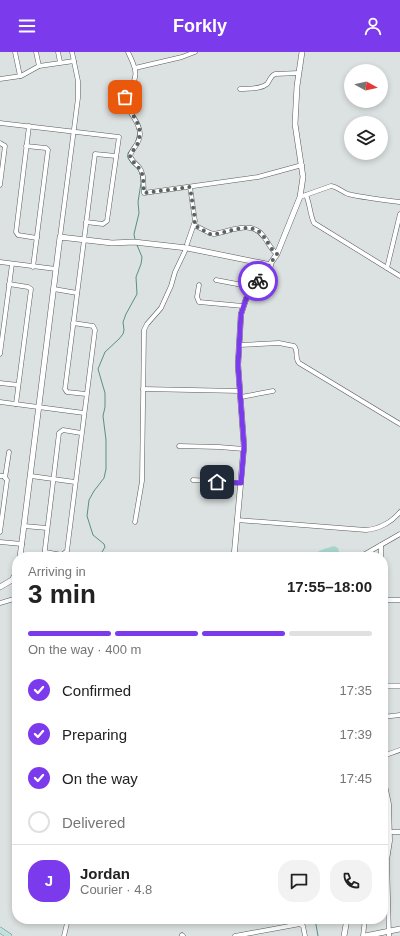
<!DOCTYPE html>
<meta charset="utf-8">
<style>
body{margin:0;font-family:Arial,sans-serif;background:#f2f2f2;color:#222;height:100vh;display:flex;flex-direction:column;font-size:15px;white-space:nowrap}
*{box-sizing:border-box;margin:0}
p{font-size:13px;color:#767676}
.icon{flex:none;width:22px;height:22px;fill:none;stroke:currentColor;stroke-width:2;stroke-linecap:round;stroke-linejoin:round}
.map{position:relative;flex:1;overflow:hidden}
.details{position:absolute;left:12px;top:500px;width:376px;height:372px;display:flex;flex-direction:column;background:#fff;border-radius:16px;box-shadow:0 2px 6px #0003}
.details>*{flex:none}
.needle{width:26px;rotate:98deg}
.fabs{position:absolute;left:344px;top:12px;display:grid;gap:8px}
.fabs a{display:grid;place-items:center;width:44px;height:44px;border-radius:50%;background:#fff;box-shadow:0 2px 6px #0003;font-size:20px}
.pin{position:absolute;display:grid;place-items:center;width:34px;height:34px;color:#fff;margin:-17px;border-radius:8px;box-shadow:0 2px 6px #0006}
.courier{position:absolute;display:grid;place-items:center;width:40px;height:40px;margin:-20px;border:3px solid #7c3aed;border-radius:50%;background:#fff;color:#222;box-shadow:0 1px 5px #0007}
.headline em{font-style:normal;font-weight:800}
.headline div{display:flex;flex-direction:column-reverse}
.headline{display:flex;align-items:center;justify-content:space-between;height:68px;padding:0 16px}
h1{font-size:26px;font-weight:800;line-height:30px}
.bar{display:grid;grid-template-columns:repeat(4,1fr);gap:6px 4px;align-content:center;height:48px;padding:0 16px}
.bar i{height:5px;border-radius:3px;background:#e0e0e0}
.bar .active{background:#7c3aed}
.bar p{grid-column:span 4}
.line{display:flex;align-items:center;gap:10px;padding:0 16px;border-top:1px solid #e0e0e0}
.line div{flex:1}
.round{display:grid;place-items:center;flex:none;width:42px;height:42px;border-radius:16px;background:#f2f2f2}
ol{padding:0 16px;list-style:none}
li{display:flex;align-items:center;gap:12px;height:44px}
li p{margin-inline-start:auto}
li .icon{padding:4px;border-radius:50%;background:#7c3aed;color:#fff;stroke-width:4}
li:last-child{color:#767676}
li i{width:22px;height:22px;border:2px solid #e0e0e0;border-radius:50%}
header{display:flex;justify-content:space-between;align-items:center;height:52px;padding:0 16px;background:#7c3aed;color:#fff;font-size:18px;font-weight:800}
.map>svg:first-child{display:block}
</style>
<header><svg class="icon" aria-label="menu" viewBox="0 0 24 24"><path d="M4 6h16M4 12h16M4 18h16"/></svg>Forkly<svg class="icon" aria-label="person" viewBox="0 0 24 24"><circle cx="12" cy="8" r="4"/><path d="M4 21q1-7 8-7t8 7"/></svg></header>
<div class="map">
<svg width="400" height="884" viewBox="0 0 400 884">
<rect width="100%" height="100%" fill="#dce2e1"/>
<polygon fill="#a9d5cd" points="334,494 338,496 340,505 306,505 324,497"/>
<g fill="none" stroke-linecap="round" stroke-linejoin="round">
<g stroke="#569086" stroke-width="1">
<polyline points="123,46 124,39 131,30"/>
<polyline points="126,55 129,61"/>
<polyline points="136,89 138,81 137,76"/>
<polyline points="133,95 128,101 128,106 132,112 138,117 141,124 141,131 138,150 139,161 134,182 135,188"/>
<polyline points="106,505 102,500 105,495 104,492 93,483 87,464 89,448 94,439 104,426 106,417 106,388 103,364 105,355 105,341 98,317 105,300 119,287 123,282 124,278 123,270 126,262 137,242 136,225 141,212 142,205 137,193"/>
<polyline points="315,867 318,884"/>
</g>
<g stroke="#575c5b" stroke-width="5">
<g id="minor">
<polyline points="15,0 20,24"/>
<polyline points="36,0 39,14"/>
<polyline points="58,0 60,10"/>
<path d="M128,0C132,9 140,22 132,32C129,36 126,39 125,45C125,59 140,68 140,82C140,92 132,96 130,104C132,109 135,111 139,115C145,123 143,132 144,141L258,125L302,113"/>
<polyline points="135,16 182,5 195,0"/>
<polyline points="0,27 21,24 39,14 74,9"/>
<path d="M240,37C248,36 260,38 267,32C270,29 270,24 275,22L299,21"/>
<polyline points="0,71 119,85 107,169 103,172 86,170"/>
<polyline points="29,74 16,180 18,183 37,186"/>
<polyline points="0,91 5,94 0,133"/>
<polyline points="26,94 46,96 48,98 33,215"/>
<path d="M306,143C310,152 310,163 314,171L400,224"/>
<path d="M300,145L331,134C338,135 342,140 348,142C365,146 383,148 400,150"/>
<path d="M194,173L210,181L214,182C229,180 252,167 264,185C268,190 271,198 277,202"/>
<polyline points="60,185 78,46 78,29 72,0"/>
<polyline points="187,192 195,169 190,135"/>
<polyline points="0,210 56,217"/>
<polyline points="387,216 400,162"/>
<polyline points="216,228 253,235"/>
<polyline points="9,232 28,235 31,237 16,352"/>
<polyline points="199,233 197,245 199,250 243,254"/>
<polyline points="54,237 77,241"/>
<path d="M239,293L279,291L294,294C299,299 294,305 299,311L400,372"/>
<polyline points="0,302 12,212"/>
<polyline points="0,331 18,333"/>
<polyline points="143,337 240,339"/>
<polyline points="86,342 67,340 65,337 95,102 116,104"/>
<polyline points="241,345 273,339"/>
<polyline points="0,350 84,361"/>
<polyline points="179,394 219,395 244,397"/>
<polyline points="0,424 4,424 7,428 0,480"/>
<polyline points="31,424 75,430"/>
<polyline points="5,426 9,400"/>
<polyline points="193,428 241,431"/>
<path d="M237,468L366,478C379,477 392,470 400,460"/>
<polyline points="135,470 142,429 144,278 147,272 161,256 171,234 175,220 185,199"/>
<polyline points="24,474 47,476"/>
<polyline points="0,490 22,492"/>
<polyline points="381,493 381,505"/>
<polyline points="45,500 62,503 67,499 95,278 93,274 73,271"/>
<polyline points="44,505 59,381 63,378 81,381"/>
<polyline points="360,505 400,482"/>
<polyline points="383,548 400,548"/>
<polyline points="0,551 17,546"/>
<polyline points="383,583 384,634"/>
<polyline points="383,665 400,663"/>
<polyline points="383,704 400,698"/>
<polyline points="384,704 385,733 389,752 390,789 387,808 389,884"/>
<polyline points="390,780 400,780"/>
<polyline points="182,883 183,884"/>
<polyline points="64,884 68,867"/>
<polyline points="235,884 300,872 303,874 305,884"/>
<polyline points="363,884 365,867"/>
</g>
</g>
<g stroke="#575c5b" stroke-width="6">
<g id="tertiary">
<polyline points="20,505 60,185 112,191 134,190 187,196 271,213"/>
<polyline points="234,505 244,394 238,313 241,262 246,247 277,202 300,145 303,125 295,72 297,34 302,0"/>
<polyline points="0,535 12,528 17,520"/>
<polyline points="383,634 400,634"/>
<polyline points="344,884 347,867"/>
<polyline points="365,884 400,877"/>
</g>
</g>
<g stroke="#575c5b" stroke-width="6">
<polyline id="secondary" points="0,878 9,884"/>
</g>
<use href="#minor" stroke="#fff" stroke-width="4"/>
<use href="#tertiary" stroke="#fff" stroke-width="5"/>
<use href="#secondary" stroke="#bee3de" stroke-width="5.5"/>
</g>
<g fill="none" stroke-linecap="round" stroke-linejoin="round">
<path stroke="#5d6160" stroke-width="4" stroke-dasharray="0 7.2" d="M125,45C128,61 143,71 139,87C138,94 132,98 130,104C132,109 135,111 138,115C145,123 143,132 144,141L190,135L195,168L194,173L210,182H214C229,181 252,167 264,185C268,190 271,198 277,202L258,229"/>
<polyline stroke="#7c3aed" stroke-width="5" points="217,430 241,431 244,394 238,313 241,262 246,247 258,229"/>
</g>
</svg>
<div class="fabs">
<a><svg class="needle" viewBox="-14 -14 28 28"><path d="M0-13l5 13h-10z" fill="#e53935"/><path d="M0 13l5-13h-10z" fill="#767676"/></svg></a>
<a><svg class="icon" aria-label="layers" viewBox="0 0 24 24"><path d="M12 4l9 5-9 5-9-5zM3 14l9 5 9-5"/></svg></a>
</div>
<div class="pin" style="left:125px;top:45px;background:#ea580c"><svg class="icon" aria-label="bag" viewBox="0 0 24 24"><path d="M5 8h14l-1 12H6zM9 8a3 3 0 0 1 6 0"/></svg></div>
<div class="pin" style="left:217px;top:430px;background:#1f2937"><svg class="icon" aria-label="home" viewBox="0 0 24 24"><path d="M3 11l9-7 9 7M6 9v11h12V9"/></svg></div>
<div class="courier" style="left:258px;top:229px"><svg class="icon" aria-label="bike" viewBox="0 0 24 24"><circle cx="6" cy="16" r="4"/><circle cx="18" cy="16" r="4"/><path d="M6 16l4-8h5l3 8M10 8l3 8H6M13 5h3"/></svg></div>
<section class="details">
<div class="headline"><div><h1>3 min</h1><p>Arriving in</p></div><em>17:55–18:00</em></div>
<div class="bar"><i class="active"></i><i class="active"></i><i class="active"></i><i></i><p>On the way · 400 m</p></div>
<ol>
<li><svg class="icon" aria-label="check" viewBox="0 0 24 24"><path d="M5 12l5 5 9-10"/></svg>Confirmed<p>17:35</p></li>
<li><svg class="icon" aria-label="check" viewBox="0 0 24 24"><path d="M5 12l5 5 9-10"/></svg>Preparing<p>17:39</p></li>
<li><svg class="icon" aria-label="check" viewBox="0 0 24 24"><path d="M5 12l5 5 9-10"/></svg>On the way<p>17:45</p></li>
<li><i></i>Delivered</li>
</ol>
<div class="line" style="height:72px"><b class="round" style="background:#7c3aed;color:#fff">J</b><div><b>Jordan</b><p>Courier · 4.8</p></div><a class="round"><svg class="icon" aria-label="chat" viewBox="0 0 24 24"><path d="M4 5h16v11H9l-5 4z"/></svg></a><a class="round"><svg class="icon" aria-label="phone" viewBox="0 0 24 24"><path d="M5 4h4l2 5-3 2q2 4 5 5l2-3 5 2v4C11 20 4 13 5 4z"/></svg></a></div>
</section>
</div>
